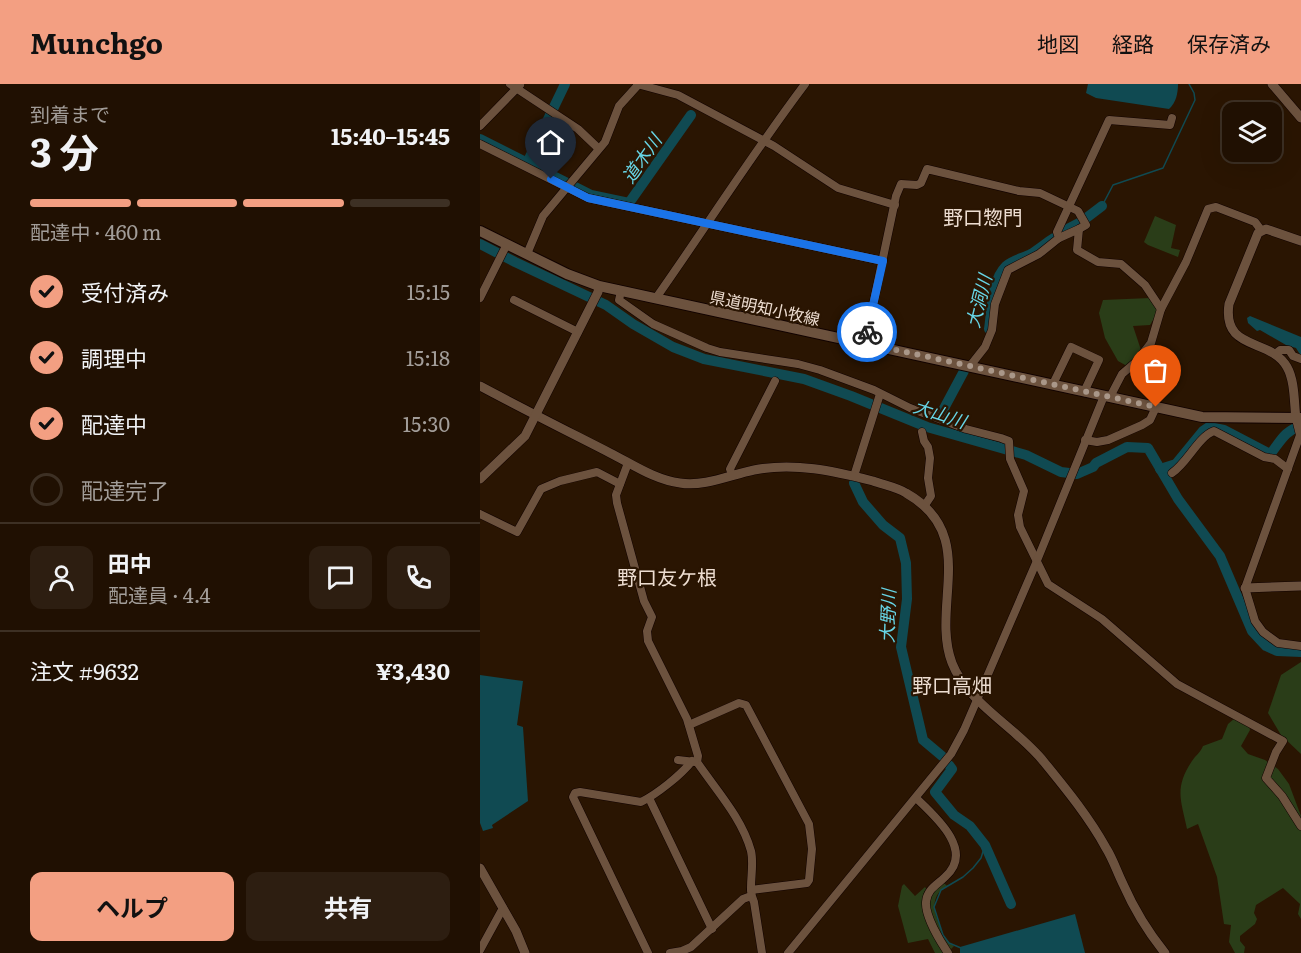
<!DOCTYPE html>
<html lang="ja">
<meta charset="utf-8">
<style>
body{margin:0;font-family:Literata,"Noto Sans JP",serif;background:#2d1e11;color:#f1f3f6;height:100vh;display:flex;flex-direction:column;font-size:22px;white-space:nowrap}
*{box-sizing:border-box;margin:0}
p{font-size:20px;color:#a29d99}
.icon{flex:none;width:33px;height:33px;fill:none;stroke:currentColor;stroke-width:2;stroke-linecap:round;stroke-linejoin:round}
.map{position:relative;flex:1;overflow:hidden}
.drawer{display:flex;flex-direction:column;background:#201002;width:480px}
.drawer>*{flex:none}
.fabs{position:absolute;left:742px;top:18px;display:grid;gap:12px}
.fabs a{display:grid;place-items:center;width:60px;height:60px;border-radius:12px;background:#201002;box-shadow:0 6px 24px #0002,0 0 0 2px #3d3024;font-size:30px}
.pin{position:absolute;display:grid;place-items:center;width:51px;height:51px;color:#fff;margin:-62px -26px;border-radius:50% 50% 50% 0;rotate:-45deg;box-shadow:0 0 6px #0007}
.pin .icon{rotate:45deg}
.courier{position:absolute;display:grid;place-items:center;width:60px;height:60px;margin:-30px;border:4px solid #1a73e8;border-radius:50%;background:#fff;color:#222;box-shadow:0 2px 8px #0007}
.head em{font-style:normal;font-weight:700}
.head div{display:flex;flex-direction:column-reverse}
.head{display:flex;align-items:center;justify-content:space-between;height:102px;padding:0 30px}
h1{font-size:39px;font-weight:700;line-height:45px}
.bar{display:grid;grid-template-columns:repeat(4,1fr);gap:9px 6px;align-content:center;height:72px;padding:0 30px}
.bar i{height:8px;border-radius:4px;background:#3d3024}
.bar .on{background:#f39f82}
.bar p{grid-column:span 4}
.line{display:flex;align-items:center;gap:15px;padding:0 30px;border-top:2px solid #3d3024}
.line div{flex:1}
.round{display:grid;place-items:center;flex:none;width:63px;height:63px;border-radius:12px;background:#2d1e11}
ol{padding:0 30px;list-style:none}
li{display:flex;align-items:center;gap:18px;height:66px}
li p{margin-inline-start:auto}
li .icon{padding:6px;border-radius:50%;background:#f39f82;color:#111;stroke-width:4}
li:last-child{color:#a29d99}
li i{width:33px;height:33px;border:3px solid #3d3024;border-radius:50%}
.cta{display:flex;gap:12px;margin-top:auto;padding:12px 30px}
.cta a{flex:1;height:69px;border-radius:12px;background:#f39f82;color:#111;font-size:24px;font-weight:700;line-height:69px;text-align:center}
.cta a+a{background:#2d1e11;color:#f1f3f6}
header{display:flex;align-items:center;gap:36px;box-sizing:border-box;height:84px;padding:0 30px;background:#f39f82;color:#111}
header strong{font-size:28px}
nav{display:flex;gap:33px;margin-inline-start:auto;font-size:21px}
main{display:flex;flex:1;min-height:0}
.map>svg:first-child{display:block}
</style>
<header>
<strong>Munchgo</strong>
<nav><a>地図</a><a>経路</a><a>保存済み</a></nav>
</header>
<main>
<section class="drawer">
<div class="head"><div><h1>3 分</h1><p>到着まで</p></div><em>15:40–15:45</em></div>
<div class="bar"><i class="on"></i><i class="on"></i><i class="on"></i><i></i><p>配達中 · 460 m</p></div>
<ol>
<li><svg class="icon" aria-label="check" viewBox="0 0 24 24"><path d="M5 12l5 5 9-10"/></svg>受付済み<p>15:15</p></li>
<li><svg class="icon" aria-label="check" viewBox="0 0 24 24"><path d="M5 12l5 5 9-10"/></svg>調理中<p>15:18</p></li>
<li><svg class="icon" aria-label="check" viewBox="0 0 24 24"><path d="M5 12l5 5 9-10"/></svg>配達中<p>15:30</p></li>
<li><i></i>配達完了</li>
</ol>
<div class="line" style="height:108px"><a class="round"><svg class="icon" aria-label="person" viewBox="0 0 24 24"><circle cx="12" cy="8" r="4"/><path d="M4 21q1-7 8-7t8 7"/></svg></a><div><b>田中</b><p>配達員 · 4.4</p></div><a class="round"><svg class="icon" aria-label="chat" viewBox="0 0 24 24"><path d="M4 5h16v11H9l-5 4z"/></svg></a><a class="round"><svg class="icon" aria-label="phone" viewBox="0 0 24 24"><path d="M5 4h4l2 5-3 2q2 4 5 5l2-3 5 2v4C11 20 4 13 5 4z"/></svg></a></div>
<div class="line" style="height:78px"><div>注文 #9632</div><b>¥3,430</b></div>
<div class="cta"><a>ヘルプ</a><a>共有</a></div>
</section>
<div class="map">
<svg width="821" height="869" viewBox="0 0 821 869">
<rect width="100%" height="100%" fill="#2a1502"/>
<g fill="#2a3d18">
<polygon points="675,132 696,141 691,164 700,166 698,173 668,161 664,158"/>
<polygon points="670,214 679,226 670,241 653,242 663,272 656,287 638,277 625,254 619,229 623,216"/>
<polygon points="821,578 821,670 801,651 788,629 801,591"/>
<path d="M755,634L768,639L770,646L761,662L768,670L785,676L798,685L809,700L821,732V835L818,830L820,820L803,804L776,821L774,829L777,835L775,840L760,852V857L765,863L764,869H755L749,858L751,841L744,840L737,793L718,740L707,745C701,716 694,704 712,677C716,671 720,669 723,662L742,655L748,640Z"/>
<path d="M463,798L467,802C451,811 453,825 459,839C462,848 464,857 474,862L467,869H455L448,855L428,859L418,822L422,802L424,800L435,812L445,803L451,812L457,802Z"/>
</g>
<g fill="#104a52">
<path d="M608,0H698C698,9 696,19 689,25L616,14L606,9Z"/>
<polygon points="770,232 821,253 821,272 816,264 806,261 780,246 777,247 768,239 767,234"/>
<polygon points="0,591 43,597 37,641 43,643 48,717 12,741 13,744 3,747 0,739"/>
<polygon points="595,830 605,869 480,869 480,863"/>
</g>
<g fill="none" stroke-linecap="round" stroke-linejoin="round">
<g stroke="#104a52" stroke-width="1.5">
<polyline points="622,122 633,101 683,84 715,16 714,9 709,0"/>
<polyline points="481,864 469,859 463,851 454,823 461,806 483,793 493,784 501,774 505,761"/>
</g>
<g stroke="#104a52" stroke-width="10">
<polyline points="0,55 111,111 149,119 211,31"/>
<polyline points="47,79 85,0"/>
<polyline points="580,149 601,138 622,122"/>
<polyline points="0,160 35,178 126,221 153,240 193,263 224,275 324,295 371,312 447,343 546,371 581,388 597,390 613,383 616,379 647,363 668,364 698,415 740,472 772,547 786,562 797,567 821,568"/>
<path d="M509,245C512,226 511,197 526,182C533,176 543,174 551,170C559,165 566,159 574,154"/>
<polyline points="461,330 484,287"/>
<path d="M680,385L696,380L723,347L729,343L744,346L788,369L792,368C801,356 806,346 821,342"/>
<polyline points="374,399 383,418 403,441 420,454 426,479 427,515 421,563 443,656 462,672"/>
<polyline points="469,681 472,685 455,708 474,731 490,742 505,761 531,820"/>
</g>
<g stroke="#110200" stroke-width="9">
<g id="minor">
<polyline points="30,0 98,45 118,64"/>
<polyline points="157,0 198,11 294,62 358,104 415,121"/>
<polyline points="0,42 40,1"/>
<polyline points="0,60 108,114 403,177"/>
<polyline points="579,154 599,145 597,166 618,178 641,180 665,201 681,225"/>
<polyline points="47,170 63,132 125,58 139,22 158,1"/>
<polyline points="141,207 139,216 173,240 227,264 240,268 318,280 340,286 394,306 430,324 486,345 521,354 529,357 530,375 544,407 538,431 540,443 568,500 622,535 697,600 803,657 796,668 786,694 802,712 821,742"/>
<polyline points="0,214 27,160"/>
<path d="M176,214C226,143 273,69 325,0"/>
<polyline points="34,216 98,248"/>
<polyline points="385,259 416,112 421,100 437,101 441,99 447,85 539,107 560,109 598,127 606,141 599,145"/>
<polyline points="795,270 800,266 809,266 813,272 821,275"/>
<polyline points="490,282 505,263 512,246 515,220 528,186 559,170 579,154 577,148 629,36 690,41 692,34"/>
<polyline points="573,300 591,263 619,276 604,308"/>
<polyline points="630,313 642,290 656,278 671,259 681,225 706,178 728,125 736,123 775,138 781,146"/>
<polyline points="816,335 820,351 765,504 775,537 783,548 798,559 821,562"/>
<polyline points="442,348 444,357 448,363 450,374 448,394 451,412 445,421"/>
<polyline points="605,356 617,358 628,356 662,341 670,336 676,323"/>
<path d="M148,379L136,411L137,419L164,517L172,533L167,547L168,557L207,635L218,672L217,678C236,706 262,734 271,767C275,784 267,805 274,818L282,869"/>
<path d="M692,389C708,378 718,353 734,347L784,373L795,375L808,385"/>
<polyline points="252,391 250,385 295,297"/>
<polyline points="374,392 400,310"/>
<polyline points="0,430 37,448 61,405 80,397 117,388 140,400"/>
<polyline points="209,641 259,619 266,621 329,740 332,765 329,796 327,799 271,806"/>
<polyline points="198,676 215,678"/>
<polyline points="169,714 232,845"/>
<path d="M436,714C456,733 495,767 465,793C457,801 447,805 446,818C445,832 460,857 468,869"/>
<polyline points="0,866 23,824"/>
<path d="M168,869L93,713L95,709L100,708L161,718C177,710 201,691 212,677"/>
<polyline points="190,869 202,867 211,863 263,815 271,812"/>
<polyline points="308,869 471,670 484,646 556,479 624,312"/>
</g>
</g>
<g stroke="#110200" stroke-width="10">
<g id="tertiary">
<polyline points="792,0 821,34"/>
<path d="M0,302C43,325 87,347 130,369C152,380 175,396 200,399C224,403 250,391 274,386C314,378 354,387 393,397C404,401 416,403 426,409C500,451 450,521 472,579C488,620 536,643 564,678C586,705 609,733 626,764C633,775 637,788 643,800C654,825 668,848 685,869"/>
<path d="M816,335C814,319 815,297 807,283C790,253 742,268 749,220L778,149L786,145L821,157"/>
<polyline points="0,395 45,352 118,208 119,202"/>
<polyline points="765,504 821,502"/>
<polyline points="0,784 36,847 45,869"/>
</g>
</g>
<g stroke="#110200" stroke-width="12">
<polyline id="secondary" points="0,147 87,190 119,202 722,333 821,334"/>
</g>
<use href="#minor" stroke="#6c523e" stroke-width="8"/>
<use href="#tertiary" stroke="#6c523e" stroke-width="9"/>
<use href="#secondary" stroke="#6c523e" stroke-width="10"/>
</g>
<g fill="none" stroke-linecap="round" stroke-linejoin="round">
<polyline stroke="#a99789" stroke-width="6" stroke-dasharray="0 10.8" points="387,248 385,259 676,323"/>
<polyline stroke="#1a73e8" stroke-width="8" points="71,95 108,114 403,177 387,248"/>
</g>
<g text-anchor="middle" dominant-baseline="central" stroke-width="4.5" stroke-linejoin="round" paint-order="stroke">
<g font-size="16" fill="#edddd1" stroke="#2a1502">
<text transform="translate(285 223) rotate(12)">県道明知小牧線</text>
</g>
<g font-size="18" font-style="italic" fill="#67d5e6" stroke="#2a1502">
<text transform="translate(161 74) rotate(-55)">道木川</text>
<text transform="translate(498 217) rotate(-76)">大洞川</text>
<text transform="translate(460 329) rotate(18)">大山川</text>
<text transform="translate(407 532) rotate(-88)">大野川</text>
</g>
<g font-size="20" fill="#edddd1" stroke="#2a1502">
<text x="503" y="132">野口惣門</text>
<text x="187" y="492">野口友ケ根</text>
<text x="472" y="600">野口高畑</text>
</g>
</g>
</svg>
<div class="fabs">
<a><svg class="icon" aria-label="layers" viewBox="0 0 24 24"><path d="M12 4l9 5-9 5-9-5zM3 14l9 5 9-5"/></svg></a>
</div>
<div class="pin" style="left:676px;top:323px;background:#ea580c"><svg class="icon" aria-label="bag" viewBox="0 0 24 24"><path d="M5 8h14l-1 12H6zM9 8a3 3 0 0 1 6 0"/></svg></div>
<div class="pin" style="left:71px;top:95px;background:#1f2937"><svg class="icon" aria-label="home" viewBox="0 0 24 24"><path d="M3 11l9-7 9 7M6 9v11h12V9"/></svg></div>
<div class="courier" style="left:387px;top:248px"><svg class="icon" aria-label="bike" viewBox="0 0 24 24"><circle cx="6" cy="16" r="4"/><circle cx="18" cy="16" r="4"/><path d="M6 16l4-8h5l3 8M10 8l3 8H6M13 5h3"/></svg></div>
</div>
</main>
